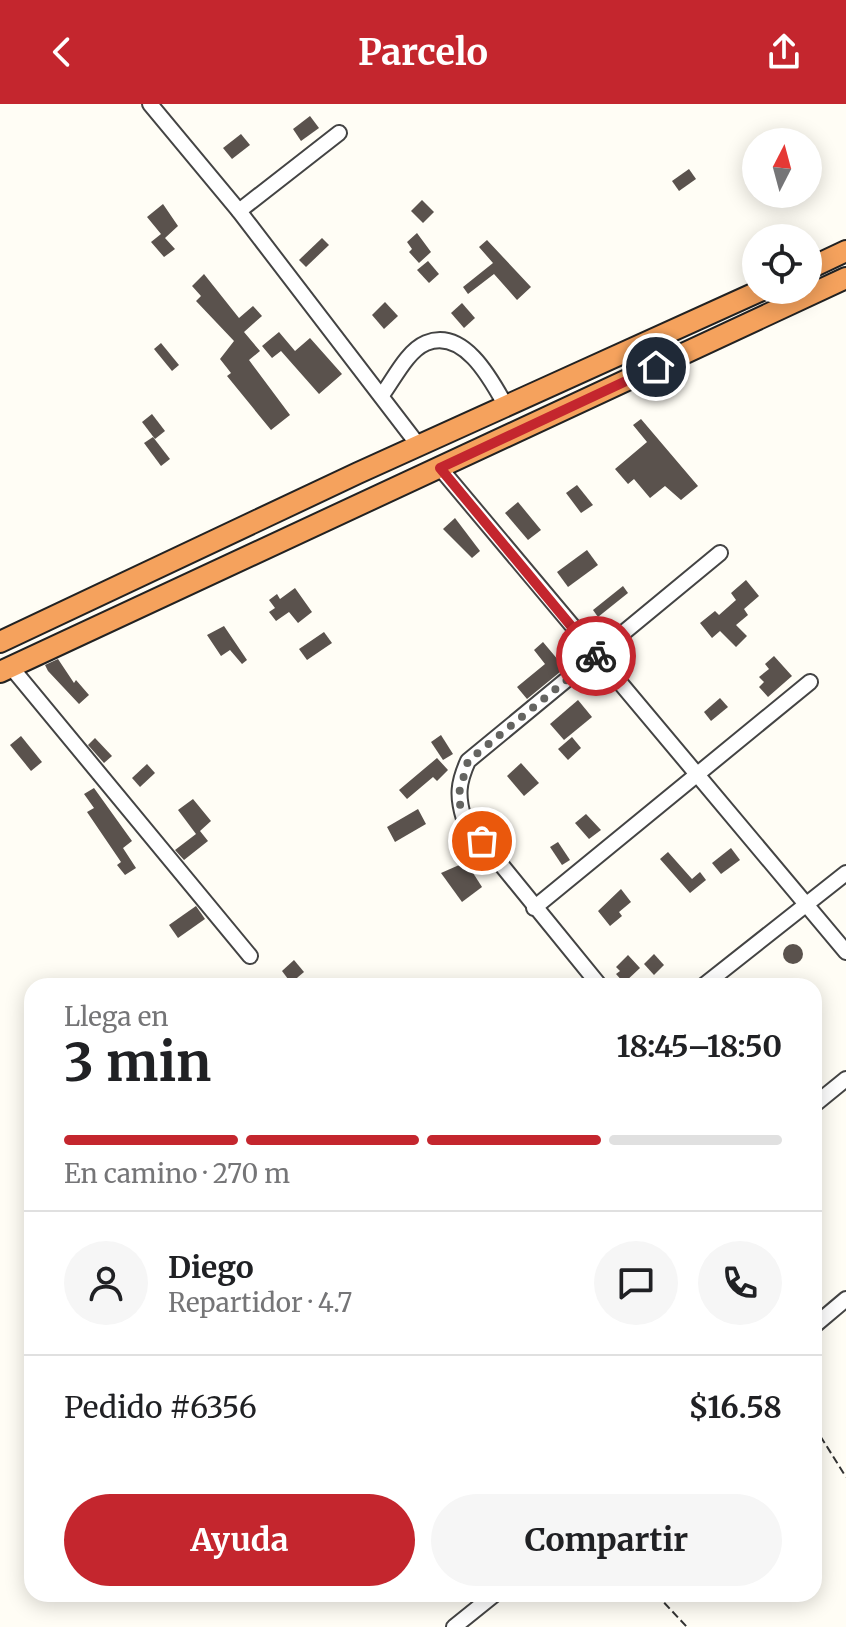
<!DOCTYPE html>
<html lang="es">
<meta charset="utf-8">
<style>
body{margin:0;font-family:Merriweather,serif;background:#f6f6f6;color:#202124;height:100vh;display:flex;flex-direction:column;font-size:30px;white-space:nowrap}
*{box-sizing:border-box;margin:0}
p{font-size:26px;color:#757577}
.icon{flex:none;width:44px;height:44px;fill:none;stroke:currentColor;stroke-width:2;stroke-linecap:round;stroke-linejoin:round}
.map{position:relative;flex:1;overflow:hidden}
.side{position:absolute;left:24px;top:874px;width:798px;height:624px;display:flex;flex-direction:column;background:#fff;border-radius:24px;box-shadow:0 4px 20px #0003}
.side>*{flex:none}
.needle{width:52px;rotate:6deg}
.buttons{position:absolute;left:742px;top:24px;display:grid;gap:16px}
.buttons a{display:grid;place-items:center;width:80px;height:80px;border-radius:50%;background:#fff;box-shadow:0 4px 20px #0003;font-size:40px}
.pin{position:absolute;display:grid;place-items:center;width:68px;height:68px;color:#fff;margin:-34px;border:4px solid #fff;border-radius:50%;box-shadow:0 2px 8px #0007}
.courier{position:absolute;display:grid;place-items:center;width:80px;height:80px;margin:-40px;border:6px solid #c4262e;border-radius:50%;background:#fff;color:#222;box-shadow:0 2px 10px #0007}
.summary em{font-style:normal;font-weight:700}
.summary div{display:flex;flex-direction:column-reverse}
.summary{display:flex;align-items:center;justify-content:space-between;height:136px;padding:0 40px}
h1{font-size:52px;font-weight:700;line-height:60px}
.bar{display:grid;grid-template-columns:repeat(4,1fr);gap:12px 8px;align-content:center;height:96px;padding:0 40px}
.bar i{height:10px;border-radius:6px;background:#e0e0e0}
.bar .selected{background:#c4262e}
.bar p{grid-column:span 4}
.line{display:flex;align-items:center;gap:20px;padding:0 40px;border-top:2px solid #e0e0e0}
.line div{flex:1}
.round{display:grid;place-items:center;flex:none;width:84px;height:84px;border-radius:42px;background:#f6f6f6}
.button{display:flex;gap:16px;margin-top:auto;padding:16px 40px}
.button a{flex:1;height:92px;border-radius:48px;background:#c4262e;color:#fff;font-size:32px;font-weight:700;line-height:92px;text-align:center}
.button a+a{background:#f6f6f6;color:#202124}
header{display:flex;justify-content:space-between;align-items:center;height:104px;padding:0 40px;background:#c4262e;color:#fff;font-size:36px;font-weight:700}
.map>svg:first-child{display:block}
</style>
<header><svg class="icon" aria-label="back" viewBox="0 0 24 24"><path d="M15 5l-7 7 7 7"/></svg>Parcelo<svg class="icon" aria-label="share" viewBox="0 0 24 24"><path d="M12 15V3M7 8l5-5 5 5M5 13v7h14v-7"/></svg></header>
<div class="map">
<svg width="846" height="1523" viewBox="0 0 846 1523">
<rect width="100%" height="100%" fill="#fffdf5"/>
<g fill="#5a524d">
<polygon points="310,12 319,24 301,37 293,25"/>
<polygon points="241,30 250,41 232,55 223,44"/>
<polygon points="689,65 696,75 679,87 672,77"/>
<polygon points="422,96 434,108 423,119 411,107"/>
<polygon points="163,100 178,122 165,134 175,145 164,153 151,138 161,130 147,113"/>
<polygon points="417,129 431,148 419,159 409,148 412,145 407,138"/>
<polygon points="322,134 329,141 306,163 299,156"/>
<polygon points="487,136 531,183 517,196 494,170 468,190 463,183 493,159 479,143"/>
<polygon points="428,157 439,170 429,179 417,166"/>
<polygon points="204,170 239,214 253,202 262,212 244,228 260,247 249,256 290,311 271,326 227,272 231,269 220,255 234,237 196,197 201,192 192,182"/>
<polygon points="385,198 398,212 384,225 372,211"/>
<polygon points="462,199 475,214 464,224 451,209"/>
<polygon points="279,228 295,247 310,234 342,270 319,290 281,247 272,254 262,242"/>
<polygon points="161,239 179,261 172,267 154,245"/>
<polygon points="152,310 165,327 155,335 142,318"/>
<polygon points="641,315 698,382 681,396 665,382 650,394 634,375 628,380 615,365 647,338 633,321"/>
<polygon points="153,333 170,355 161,362 144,339"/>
<polygon points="577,381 593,401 581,409 566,389"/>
<polygon points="518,398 541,426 528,436 505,409"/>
<polygon points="455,414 480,447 472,454 443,425"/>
<polygon points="587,446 598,461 568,483 557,468"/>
<polygon points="746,476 759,492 744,505 748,511 736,521 747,532 736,543 720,527 712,534 700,519 715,507 719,511 736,496 731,489"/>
<polygon points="623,482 628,489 598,513 593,506"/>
<polygon points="295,484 312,508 298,519 289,508 276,517 269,508 275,504 269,496 277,490 280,495"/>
<polygon points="224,522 247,556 242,560 230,546 221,552 207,531"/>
<polygon points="324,528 332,539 307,556 299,545"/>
<polygon points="543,538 559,557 565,552 571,559 527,595 517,583 545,560 534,546"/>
<polygon points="774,552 792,572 768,593 759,583 764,578 759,573 769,565 765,560"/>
<polygon points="58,555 74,579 76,576 89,591 79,600 48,567 45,561"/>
<polygon points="720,594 728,603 711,617 704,608"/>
<polygon points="578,596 592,613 564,636 550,620"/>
<polygon points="441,631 453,650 443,656 431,638"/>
<polygon points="21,632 42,658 31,667 10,641"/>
<polygon points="572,633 581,644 568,656 558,645"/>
<polygon points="95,634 112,652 104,659 88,641"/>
<polygon points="437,654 448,666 437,677 433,673 407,695 399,686"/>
<polygon points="521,659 539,679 524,692 507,672"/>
<polygon points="147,660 155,669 140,683 132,674"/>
<polygon points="94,684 132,737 123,744 136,764 125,771 117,761 121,758 87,708 94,704 84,690"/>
<polygon points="193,695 211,717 200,727 208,737 184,756 175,746 196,730 178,706"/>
<polygon points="418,705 426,720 395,738 387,723"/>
<polygon points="586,710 601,726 589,735 575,719"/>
<polygon points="558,738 570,756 562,761 550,743"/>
<polygon points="731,744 740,756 721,770 712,759"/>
<polygon points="668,748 692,775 700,768 706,776 690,789 660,755"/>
<polygon points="466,758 482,783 462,798 441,769"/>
<polygon points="621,785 631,798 619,808 622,812 610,822 598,807"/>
<polygon points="196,802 205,815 178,834 169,821"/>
<circle cx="793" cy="850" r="10"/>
<polygon points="654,850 664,861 654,871 644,860"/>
<polygon points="628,851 640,864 624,879 616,870 620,867 616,863"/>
<polygon points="294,856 304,868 291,879 282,867"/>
</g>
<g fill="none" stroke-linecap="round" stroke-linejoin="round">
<g stroke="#444" stroke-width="18">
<g id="minor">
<polyline points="150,0 239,107 419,342"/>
<polyline points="239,107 339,29"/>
<path d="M382,291C394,275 407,247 426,239C465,223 493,279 507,304"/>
<polyline points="440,364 846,848"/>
<polyline points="11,563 250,852"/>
<polyline points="534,804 810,578"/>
<path d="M600,882L464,715C457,692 458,679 468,657L720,449"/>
<polyline points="703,882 846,769"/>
<polyline points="814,1001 846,975"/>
<polyline points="814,1222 846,1195"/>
<polyline points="454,1523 495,1490"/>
</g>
</g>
<g stroke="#222" stroke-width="24">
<g id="highway">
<polyline points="808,165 846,147"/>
<polyline points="0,538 358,369 762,186"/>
<polyline points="0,568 846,174"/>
</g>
</g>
<g stroke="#333" stroke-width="2" stroke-dasharray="8 4" stroke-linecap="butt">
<polyline points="814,1322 846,1373"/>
<polyline points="656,1490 687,1523"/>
</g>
<use href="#minor" stroke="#fff" stroke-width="14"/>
<use href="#highway" stroke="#f5a25d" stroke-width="20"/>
</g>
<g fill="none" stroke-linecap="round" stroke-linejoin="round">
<polyline stroke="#646461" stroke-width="8" stroke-dasharray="0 14.4" points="482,737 464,715 458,693 468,657 596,552"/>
<polyline stroke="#c4262e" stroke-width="10" points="596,552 440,364 656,263"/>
</g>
</svg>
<div class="buttons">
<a><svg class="needle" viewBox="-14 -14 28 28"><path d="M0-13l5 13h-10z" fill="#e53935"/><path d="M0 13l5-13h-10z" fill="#757577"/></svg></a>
<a><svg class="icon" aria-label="locate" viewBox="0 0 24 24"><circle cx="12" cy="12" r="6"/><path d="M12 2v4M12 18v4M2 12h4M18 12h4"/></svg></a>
</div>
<div class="pin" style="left:482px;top:737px;background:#ea580c"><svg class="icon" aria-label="bag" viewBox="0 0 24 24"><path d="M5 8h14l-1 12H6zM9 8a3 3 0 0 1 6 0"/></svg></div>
<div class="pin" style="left:656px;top:263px;background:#1f2937"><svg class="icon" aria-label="home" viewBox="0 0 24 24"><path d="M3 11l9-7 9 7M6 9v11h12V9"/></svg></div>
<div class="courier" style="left:596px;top:552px"><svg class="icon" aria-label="bike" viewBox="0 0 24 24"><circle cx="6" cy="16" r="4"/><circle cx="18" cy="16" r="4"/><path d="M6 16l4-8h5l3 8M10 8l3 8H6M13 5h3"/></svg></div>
<section class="side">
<div class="summary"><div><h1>3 min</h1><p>Llega en</p></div><em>18:45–18:50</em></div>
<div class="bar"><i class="selected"></i><i class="selected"></i><i class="selected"></i><i></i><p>En camino · 270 m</p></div>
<div class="line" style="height:144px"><a class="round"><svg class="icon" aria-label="person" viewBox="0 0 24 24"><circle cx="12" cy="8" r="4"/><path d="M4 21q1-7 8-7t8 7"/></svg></a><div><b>Diego</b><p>Repartidor · 4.7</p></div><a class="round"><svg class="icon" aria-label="chat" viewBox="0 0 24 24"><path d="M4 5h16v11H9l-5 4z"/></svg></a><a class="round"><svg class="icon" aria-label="phone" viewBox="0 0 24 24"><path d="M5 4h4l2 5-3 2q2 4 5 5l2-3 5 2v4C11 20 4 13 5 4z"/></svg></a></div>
<div class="line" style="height:104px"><div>Pedido #6356</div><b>$16.58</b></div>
<div class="button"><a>Ayuda</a><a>Compartir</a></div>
</section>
</div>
